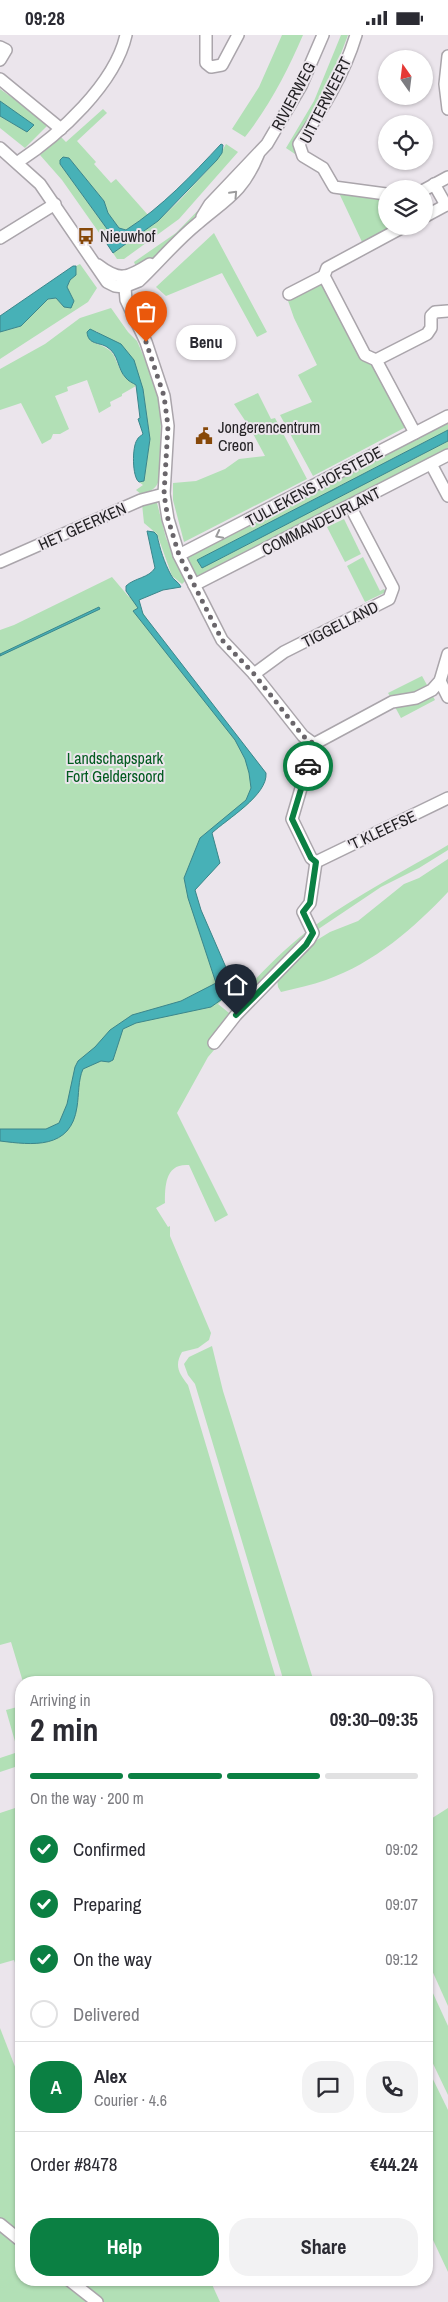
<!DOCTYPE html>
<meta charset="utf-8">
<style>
body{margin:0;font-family:"Archivo Narrow",sans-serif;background:#f2f2f3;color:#2b2b33;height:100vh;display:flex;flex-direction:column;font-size:19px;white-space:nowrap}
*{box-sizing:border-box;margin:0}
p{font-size:16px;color:#7c7c81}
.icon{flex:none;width:28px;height:28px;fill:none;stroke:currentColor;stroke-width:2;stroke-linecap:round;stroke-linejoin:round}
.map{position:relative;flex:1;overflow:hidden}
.details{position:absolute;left:15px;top:1641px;width:418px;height:610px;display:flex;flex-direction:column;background:#fff;border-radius:20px;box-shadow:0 1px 4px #0004}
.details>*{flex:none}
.needle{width:32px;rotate:346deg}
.buttons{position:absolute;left:378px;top:15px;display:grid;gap:10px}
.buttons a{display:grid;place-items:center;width:55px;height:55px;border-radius:50%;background:#fff;box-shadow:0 1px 4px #0004;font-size:25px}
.pin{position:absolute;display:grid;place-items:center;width:42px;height:42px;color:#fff;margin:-51px -21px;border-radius:50% 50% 50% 0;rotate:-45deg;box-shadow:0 0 5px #0007}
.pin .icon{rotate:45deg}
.courier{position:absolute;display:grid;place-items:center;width:50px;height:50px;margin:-25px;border:4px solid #0b8043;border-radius:50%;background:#fff;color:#222;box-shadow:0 1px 6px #0007}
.bubble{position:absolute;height:35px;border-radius:18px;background:#fff;box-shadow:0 1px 4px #0004;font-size:16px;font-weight:700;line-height:35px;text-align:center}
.overview em{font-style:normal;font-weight:700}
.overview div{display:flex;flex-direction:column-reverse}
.overview{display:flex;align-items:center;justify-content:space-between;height:85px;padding:0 15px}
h1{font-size:32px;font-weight:700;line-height:38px}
.bar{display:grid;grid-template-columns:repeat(4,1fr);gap:8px 5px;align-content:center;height:60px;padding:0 15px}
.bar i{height:6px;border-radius:4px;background:#e1e1e2}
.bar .active{background:#0b8043}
.bar p{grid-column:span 4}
.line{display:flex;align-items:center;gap:12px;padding:0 15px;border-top:1px solid #e1e1e2}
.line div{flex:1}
.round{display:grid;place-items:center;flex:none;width:52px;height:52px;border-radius:20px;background:#f2f2f3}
ol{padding:0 15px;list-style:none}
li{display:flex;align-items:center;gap:15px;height:55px}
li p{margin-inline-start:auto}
li .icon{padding:5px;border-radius:50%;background:#0b8043;color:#fff;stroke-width:4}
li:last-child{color:#7c7c81}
li i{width:28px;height:28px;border:2px solid #e1e1e2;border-radius:50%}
.button{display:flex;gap:10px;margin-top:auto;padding:10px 15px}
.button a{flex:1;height:58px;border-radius:20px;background:#0b8043;color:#fff;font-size:20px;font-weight:700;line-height:58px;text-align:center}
.button a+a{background:#f2f2f3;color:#2b2b33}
.status{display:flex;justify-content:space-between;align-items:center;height:35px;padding:0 25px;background:#fff;direction:ltr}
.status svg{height:14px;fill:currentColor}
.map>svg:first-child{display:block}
</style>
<div class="status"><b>09:28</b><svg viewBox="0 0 49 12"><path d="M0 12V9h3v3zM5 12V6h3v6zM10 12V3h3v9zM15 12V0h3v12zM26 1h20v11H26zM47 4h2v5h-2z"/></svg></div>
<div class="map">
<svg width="448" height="2267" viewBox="0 0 448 2267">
<rect width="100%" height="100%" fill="#ebe5ec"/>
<g fill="#b2e0b6">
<path d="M282,0H303C287,37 270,70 245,102L232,94L259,52Z"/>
<polygon points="341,0 348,0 332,42 315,74 298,121 286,113 314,66"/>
<polygon points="0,54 49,89 25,113 0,93 0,81 27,97 7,71 0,66"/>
<polygon points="103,74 107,78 77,106 96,127 94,129 111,148 116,144 148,180 126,195 119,193 108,178 104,166 69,123 66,122 60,129 110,198 109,205 107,209 62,145 40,120 61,102 66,107"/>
<polygon points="226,109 238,117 179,184 124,224 117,224 113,218 158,186 179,166 217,125"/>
<polygon points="339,158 386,162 386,191 397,191 363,209"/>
<path d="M213,160C193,189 167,214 137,234L134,227L176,198Z"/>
<polygon points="214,198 267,297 257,302 222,238 166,261 156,252"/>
<polygon points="80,229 97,253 88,267 0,324 0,297 21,291 48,264 56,263 64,272 74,266 67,252 70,245 75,240 76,231"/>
<polygon points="320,247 373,329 406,392 313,441 280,380 312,367 298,340 317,330 294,283 287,263"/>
<path d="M111,273L128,297L137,306L156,350L161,385L159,444C157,454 150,456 142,460L136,455L143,450L139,447L144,446L150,404L143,354L106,303L96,296L92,307C119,316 111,320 124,341C127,345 133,347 136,351L122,359V361L110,367L111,371L99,378L87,345L67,352L68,356L55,361L69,394L60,399H53L51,404L42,409L21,368L0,375V334L45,309L80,283Z"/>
<polygon points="258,358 271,384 275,383 307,444 184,507 173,465 173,448 196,446 225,434 239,424 265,421 250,393 234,369"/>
<polygon points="448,385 448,395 197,525 202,533 448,406 448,415 201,543 197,541 187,522"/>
<polygon points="151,466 157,468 166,503 185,546 182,549 172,541 157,499 144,488 142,469"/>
<polygon points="344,484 361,519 345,527 327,492"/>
<polygon points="363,522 380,556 384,554 386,557 365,567 347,531"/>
<path d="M112,542L129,562L132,561L159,602L266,738C268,760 228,784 212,798L220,828L195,855L201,875L231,944L225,962L218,969L239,986L208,1022L177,1078L228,1180L215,1187L189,1130C165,1128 165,1151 165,1168L156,1173L168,1192L170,1191V1201L211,1298L209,1305L198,1313L182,1317C174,1331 179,1338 188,1350L277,1647H23L11,1607L0,1610V595L14,590Z"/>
<polygon points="422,641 427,650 413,658 390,661 388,658"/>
<polygon points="431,658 435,665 401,683 394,670"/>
<path d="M448,810V815L419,833L381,852L317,895L278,928L238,972H233L234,967C260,939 286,911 317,889C359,859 404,836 448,810Z"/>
<path d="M448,824V857C414,893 374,928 326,945C312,950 296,953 281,957L278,952L277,944L312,908L330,897L358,886L404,849L419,843Z"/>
<polygon points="212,1311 223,1356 314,1647 284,1647 195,1349 188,1340 184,1329 189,1322"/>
<polygon points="21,1671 21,1730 0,1737 0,1723 18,1717 6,1675"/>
<polygon points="21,1771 21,1945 14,1925 0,1929 0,1778"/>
<polygon points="448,1773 448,1971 426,1922 426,1787"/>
<polygon points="426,1943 448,1991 448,2060 426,2014"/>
<polygon points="0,1993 21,2047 21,2201 0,2183"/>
<polygon points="426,2030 448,2075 448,2237 426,2190"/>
<polygon points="0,2194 21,2212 21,2245 62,2245 90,2267 0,2267"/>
<polygon points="77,2245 210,2245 220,2267 104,2267"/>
</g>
<g fill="#47b1b7" stroke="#3c868b">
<polygon points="0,66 34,90 27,97 0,81"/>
<path d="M221,109L223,110L222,118L217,125L158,186L113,218L107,209L109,205L110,198L60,129V125L63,122L69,123L104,166L108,178L119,193L126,195C162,172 192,140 221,109Z"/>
<polygon points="73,231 76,231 76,240 70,245 67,252 74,266 71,273 64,272 56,263 48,264 21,291 0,297 0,281"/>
<path d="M90,294L121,309L134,325L143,354L150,404L144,446L139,447C132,442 132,412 137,405C138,402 141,401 143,399L138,384L140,383L136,350C133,348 128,346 126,343C117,334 119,319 107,312C99,307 88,310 87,297Z"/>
<polygon points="448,395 448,406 202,533 197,525"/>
<path d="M147,496L154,497L157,500C160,514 164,527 171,540C173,545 179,547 181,552L163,555L139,565L143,579L266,738C268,760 227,784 212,798L220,828L195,855L201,875L231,944L225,962L211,972L136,988L123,994L113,1025L109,1027L101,1026L83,1034C78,1045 79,1060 77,1072C71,1115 32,1110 0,1106V1094H46L59,1088L67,1069L75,1032L78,1026L95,1012L110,995L132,980L181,966L216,948L188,863L184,843L200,803L246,765L251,753L249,738L245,724L235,705L133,576L138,573L126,556V551C134,543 149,543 155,533Z"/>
<polygon points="99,572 100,574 0,621 0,619"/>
</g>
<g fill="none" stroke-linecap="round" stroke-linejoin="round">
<g stroke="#aaa5ab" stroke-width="14">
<g id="minor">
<polyline points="206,0 206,28 211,32 222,30 238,0"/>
<path d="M356,0C344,40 322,75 299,109L303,121L323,133L334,152L386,159"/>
<polyline points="0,12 6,15 0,25"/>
<polyline points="448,21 445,49 448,74"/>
<polyline points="0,44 61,94"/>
<path d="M0,113L40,149L107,247L115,251L124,252L139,246C159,227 176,206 197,189C226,164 243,157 258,120"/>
<path d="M18,127C59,100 115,49 126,0"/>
<polyline points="434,149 446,170"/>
<polyline points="424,155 448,142"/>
<polyline points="202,182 210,169 267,109 301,51 323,0"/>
<polyline points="424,182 448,169"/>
<polyline points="405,191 327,233 324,241 365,320 376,325 415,398"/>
<polyline points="0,203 55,169"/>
<path d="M98,230C120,247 128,243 150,229"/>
<polyline points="124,241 126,265 146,307 164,361 168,391 164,459 168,484 179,520 222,605 254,639 303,701 314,709 392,667 416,663 432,655 440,646 448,619"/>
<polyline points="289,259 324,241"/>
<polyline points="376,325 427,299 431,293 431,281 435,277 448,276"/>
<polyline points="431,429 448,461"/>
<polyline points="179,520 448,381"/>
<polyline points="0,527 141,465 164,459"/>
<polyline points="194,550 448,420"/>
<polyline points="254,639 284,617 389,564 393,553 350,471"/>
<polyline points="440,646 448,662"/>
<polyline points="314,709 292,784 311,823 316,827 448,763"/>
<polyline points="214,1008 236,980 309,905 313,898 303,877 310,868 316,827"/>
<polyline points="0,2189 21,2206"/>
<polyline points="69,2245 97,2267"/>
</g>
</g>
<use href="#minor" stroke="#fff" stroke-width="11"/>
</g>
<defs><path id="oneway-chevron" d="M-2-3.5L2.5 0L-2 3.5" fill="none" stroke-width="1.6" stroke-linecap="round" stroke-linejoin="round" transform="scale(1.25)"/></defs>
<g stroke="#9c9c9d">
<use href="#oneway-chevron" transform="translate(234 159) rotate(-47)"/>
<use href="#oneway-chevron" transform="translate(219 500) rotate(153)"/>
</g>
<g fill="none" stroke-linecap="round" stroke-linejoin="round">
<polyline stroke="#6a666b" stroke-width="5" stroke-dasharray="0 9" points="146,307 164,361 168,391 164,459 168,484 179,520 222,605 254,639 303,701 314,709 308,731"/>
<polyline stroke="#0b8043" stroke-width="6" points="236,980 306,910 313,898 303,877 310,868 316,827 311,823 292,784 308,731"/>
</g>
<defs>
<g id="bus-bare" transform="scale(1.35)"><path d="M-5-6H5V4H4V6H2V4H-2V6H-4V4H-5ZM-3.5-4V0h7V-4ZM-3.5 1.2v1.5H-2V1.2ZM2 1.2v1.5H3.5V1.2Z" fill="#864809" stroke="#ebe5ec" stroke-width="2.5" paint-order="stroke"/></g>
<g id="civic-bare" transform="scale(1.35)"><path d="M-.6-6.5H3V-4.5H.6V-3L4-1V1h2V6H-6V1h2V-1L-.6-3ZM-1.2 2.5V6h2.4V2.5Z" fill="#864809" stroke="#ebe5ec" stroke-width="2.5" paint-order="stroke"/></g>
</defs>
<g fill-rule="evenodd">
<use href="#bus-bare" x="86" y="201"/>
<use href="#civic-bare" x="204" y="401"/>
</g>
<g text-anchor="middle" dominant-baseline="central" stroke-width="4" stroke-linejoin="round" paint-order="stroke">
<g font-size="16" fill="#242225" stroke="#ebe5ec">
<text transform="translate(293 61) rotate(-62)">RIVIERWEG</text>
<text transform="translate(325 65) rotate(-63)">UITTERWEERT</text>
<text transform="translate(314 451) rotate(-28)">TULLEKENS HOFSTEDE</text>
<text transform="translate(321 486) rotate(-27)">COMMANDEURLANT</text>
<text transform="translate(82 491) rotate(-24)">HET GEERKEN</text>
<text transform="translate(340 589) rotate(-27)">TIGGELLAND</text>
<text transform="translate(382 795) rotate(-25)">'T KLEEFSE</text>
</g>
<g font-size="16" fill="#242225" stroke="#ebe5ec" text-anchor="start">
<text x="100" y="201">Nieuwhof</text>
<text x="218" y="392">Jongerencentrum<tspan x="218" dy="18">Creon</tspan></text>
</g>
<g font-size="16" fill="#025b1f" stroke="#ebe5ec">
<text x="115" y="723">Landschapspark<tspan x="115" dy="18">Fort Geldersoord</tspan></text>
</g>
</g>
</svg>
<div class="buttons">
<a><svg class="needle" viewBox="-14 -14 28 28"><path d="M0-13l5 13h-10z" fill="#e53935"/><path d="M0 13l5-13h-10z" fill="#7c7c81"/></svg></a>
<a><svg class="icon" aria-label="locate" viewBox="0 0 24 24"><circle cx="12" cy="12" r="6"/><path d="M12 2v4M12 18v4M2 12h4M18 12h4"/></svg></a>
<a><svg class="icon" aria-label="layers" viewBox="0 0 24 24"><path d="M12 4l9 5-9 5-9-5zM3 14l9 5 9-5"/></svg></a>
</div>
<div class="pin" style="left:146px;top:307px;background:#ea580c"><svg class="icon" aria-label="bag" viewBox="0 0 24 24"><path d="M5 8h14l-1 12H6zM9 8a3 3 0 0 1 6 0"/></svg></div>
<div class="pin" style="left:236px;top:980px;background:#1f2937"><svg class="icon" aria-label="home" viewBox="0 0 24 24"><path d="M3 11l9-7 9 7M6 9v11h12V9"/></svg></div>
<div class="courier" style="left:308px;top:731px"><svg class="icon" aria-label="car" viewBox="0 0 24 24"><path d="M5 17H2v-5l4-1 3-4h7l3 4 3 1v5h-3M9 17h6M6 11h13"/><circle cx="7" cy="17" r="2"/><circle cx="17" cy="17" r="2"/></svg></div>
<div class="bubble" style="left:176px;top:290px;width:60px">Benu</div>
<section class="details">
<div class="overview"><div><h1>2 min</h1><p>Arriving in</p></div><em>09:30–09:35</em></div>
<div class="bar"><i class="active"></i><i class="active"></i><i class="active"></i><i></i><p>On the way · 200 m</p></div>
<ol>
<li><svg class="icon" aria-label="check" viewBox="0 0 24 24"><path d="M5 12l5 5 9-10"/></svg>Confirmed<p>09:02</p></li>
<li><svg class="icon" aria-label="check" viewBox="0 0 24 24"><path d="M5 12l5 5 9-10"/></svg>Preparing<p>09:07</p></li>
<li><svg class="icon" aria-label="check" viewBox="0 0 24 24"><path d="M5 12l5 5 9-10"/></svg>On the way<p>09:12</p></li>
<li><i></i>Delivered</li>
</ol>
<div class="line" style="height:90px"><b class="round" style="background:#0b8043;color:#fff">A</b><div><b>Alex</b><p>Courier · 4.6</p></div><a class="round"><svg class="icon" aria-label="chat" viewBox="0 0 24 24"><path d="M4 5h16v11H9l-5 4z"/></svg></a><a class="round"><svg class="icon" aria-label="phone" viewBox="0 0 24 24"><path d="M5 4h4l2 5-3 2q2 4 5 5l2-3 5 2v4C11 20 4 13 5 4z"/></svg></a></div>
<div class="line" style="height:65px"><div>Order #8478</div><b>€44.24</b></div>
<div class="button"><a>Help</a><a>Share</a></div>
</section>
</div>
